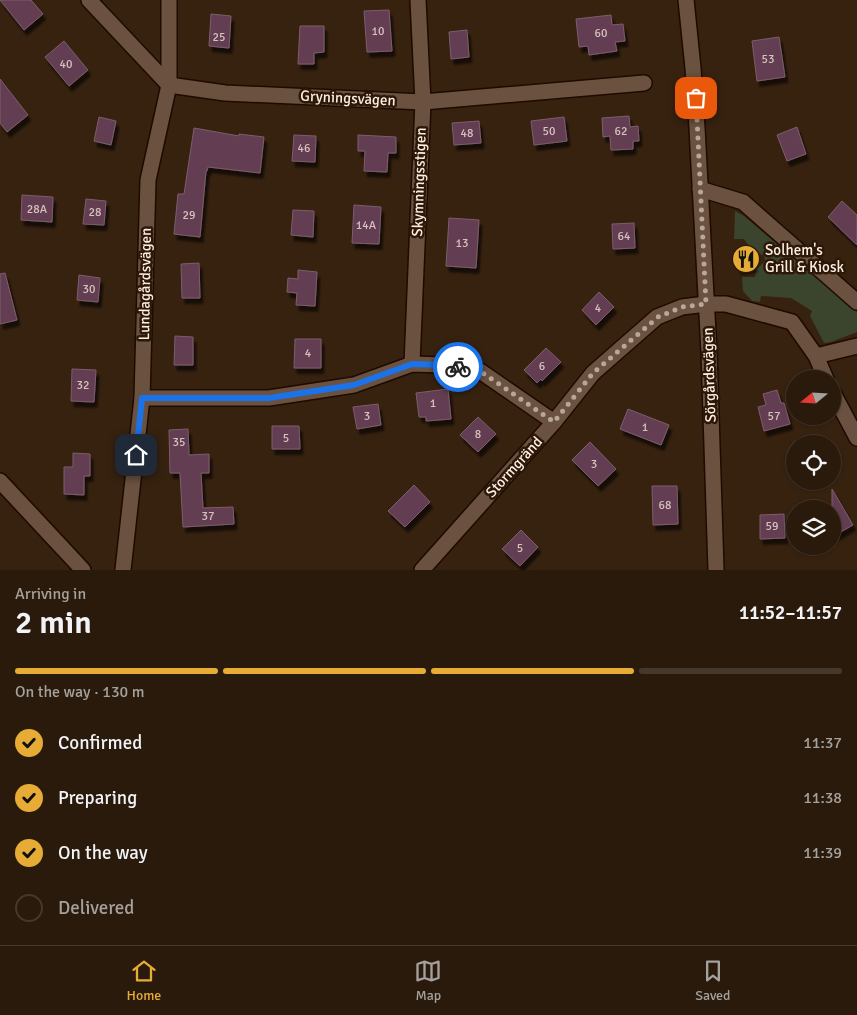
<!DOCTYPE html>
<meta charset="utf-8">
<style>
body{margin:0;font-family:Signika,sans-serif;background:#35271a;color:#f1f3f6;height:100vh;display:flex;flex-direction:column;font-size:19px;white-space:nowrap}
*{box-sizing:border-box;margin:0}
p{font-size:16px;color:#a5a19d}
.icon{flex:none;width:28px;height:28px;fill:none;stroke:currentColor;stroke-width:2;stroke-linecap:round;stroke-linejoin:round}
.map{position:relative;height:570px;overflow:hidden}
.panel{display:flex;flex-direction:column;background:#291a0c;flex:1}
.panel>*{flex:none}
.needle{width:32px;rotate:252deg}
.fabs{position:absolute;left:786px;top:370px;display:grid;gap:10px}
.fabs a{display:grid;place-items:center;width:55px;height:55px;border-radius:50%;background:#291a0c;box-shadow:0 1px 4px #0004,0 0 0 1px #45382d;font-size:25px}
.pin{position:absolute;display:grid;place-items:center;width:42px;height:42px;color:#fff;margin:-21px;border-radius:10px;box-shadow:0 2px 8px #0006}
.courier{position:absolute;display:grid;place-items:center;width:50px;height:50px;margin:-25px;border:4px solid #1a73e8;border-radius:50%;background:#fff;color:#222;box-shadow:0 1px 6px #0007}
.overview em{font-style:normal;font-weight:600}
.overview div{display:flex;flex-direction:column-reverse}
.overview{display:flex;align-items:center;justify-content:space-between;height:85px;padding:0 15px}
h1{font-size:32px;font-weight:600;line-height:38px}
.bar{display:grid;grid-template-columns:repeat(4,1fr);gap:8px 5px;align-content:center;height:60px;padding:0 15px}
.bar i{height:6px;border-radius:4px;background:#45382d}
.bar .active{background:#e7ac36}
.bar p{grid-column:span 4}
ol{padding:0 15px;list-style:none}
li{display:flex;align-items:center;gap:15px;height:55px}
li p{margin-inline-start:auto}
li .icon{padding:5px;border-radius:50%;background:#e7ac36;color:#111;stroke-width:4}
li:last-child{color:#a5a19d}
li i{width:28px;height:28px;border:2px solid #45382d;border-radius:50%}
.tab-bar{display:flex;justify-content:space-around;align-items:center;height:70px;border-top:1px solid #45382d;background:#291a0c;font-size:14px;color:#a5a19d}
.tab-bar a{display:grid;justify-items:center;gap:2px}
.tab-bar .active{color:#e7ac36}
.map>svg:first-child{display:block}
</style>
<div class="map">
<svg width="857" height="570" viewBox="0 0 857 570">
<defs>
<filter id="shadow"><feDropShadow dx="3" dy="5.5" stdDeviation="1" flood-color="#0009"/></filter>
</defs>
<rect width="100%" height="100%" fill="#372210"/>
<polygon fill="#3b442d" points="735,211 744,216 857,312 857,332 831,342 824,343 810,316 812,311 791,298 761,296 760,302 752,301 743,291 742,277 755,277 756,270 765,261 764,256 751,249 744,239 734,239"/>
<g fill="#643c51" stroke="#7b5e6c" filter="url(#shadow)">
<polygon points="0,0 31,0 43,14 24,30"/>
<polygon points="389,10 392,51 367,52 364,11"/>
<polygon points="211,14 231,16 229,48 209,46"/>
<polygon points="611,15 612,25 623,24 625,41 615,42 617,51 589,55 588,46 579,47 576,19"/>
<polygon points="300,26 324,26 324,52 314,53 314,64 298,64"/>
<polygon points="467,30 469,57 451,59 449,32"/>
<polygon points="779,37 785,77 757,81 752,41"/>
<polygon points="64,41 88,70 69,86 45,57"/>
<polygon points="0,79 28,115 7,132 0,123"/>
<polygon points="629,116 630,127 638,126 639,141 633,141 633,149 611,150 610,136 603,137 602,118"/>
<polygon points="99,117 116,121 111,145 94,141"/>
<polygon points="564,117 567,141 534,145 531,121"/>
<polygon points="479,121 481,143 454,145 452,123"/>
<polygon points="797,127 806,154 787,161 777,135"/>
<polygon points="194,128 239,136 239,134 264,137 260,173 208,167 207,171 206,171 200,237 174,234 178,194 184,194"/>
<polygon points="294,135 316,136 315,162 292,161"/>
<polygon points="358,135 396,137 396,153 388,153 387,172 364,171 365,151 358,151"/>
<polygon points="22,195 53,197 52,222 21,220"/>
<polygon points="86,199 106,201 104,225 83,224"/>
<polygon points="842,201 857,215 857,245 828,217"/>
<polygon points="354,205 381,207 379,244 352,243"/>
<polygon points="293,210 314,211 313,237 291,235"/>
<polygon points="449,218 479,220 476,268 446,266"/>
<polygon points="634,223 635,248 613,249 612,224"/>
<polygon points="752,251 754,267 738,269 735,253"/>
<polygon points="199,263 200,298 182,298 181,264"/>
<polygon points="298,270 317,272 315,306 296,305 297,293 287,292 288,278 298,279"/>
<polygon points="5,273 17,320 0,324 0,274"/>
<polygon points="79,275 100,278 98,302 77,300"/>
<polygon points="599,292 614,307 596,325 582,310"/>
<polygon points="175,336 193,337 193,365 174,365"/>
<polygon points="295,339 321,339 321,368 294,368"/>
<polygon points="546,348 561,362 542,381 541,379 537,383 524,370"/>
<polygon points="72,369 96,370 94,402 71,401"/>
<polygon points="448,389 451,419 426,421 426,417 419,417 416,393"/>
<polygon points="777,390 781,403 784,403 790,424 764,431 758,407 766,405 763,394"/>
<polygon points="378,404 381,425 357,429 353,407"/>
<polygon points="628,409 669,425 661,445 620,429"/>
<polygon points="478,417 496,434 478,452 460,435"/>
<polygon points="272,426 299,426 300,449 272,449"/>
<polygon points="188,429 189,455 209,454 209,473 201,473 203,508 233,507 234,524 183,527 180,473 170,473 169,430"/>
<polygon points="590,442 616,469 598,486 572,460"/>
<polygon points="73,453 90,454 90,476 84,476 84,495 64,494 64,467 73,467"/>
<polygon points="414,485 430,502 405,527 388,511"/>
<polygon points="652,486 677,486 678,524 653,525"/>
<polygon points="832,489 853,525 832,537"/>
<polygon points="784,514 785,538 760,539 760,515"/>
<polygon points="521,530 538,547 520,566 502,549"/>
</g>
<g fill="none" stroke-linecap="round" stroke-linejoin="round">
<g stroke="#1e0a00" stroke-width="18">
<g id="minor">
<polyline points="89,0 169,85 225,93 423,102 644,83"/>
<polyline points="700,189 743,202 857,302"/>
<polyline points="816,356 857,346"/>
<polyline points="412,364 423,102 418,0"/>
<polyline points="832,391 857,438"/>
<polyline points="142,398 269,398 354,385 412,364 443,365 480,371 554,422"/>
<polyline points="0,481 83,570"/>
<polyline points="123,570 142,398 148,180 169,85 169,0"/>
<polyline points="422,570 554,422 593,373 657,317 682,307 706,304 726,304 792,322 816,356 826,379"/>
</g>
</g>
<g stroke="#1e0a00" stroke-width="18">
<polyline id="tertiary" points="686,0 693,68 697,128 709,352 716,570"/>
</g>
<use href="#minor" stroke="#6b5240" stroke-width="15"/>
<use href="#tertiary" stroke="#6b5240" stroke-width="15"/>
</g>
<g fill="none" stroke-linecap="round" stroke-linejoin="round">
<polyline stroke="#b8a799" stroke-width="5" stroke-dasharray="0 9" points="458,367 480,371 554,422 593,373 658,317 682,307 706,304 696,98"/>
<polyline stroke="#1a73e8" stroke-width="6" points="136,455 142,398 269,398 354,385 412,364 443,365 458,367"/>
</g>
<defs>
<g id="restaurant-disc" transform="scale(1.4375)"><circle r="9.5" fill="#e7ac36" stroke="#2d1807"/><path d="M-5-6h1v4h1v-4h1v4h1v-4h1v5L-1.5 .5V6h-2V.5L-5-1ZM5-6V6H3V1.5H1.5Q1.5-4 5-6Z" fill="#111"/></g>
</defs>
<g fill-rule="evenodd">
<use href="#restaurant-disc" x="746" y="259"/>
</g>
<g text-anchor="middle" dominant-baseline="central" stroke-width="5" stroke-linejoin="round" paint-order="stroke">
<g font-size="12" fill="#d7c2be">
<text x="378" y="31">10</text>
<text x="601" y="33">60</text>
<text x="219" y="37">25</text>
<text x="768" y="59">53</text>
<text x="66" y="64">40</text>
<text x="549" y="131">50</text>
<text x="621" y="131">62</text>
<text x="467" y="133">48</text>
<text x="304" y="148">46</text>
<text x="37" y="209">28A</text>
<text x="95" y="212">28</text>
<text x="189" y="215">29</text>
<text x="366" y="225">14A</text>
<text x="624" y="236">64</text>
<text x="462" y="243">13</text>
<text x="89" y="289">30</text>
<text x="598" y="308">4</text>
<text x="308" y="353">4</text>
<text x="542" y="366">6</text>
<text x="83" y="385">32</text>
<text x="433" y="403">1</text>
<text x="367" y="416">3</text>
<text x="774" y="416">57</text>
<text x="645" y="427">1</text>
<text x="478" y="434">8</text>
<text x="286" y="438">5</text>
<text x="179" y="442">35</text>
<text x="594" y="464">3</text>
<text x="665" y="505">68</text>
<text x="208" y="516">37</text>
<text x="772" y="526">59</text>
<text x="520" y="548">5</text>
</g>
<g font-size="15" fill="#fdeee3" stroke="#2d1807">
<text transform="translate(348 98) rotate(3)">Gryningsvägen</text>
<text transform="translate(419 182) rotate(-88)">Skymningsstigen</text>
<text transform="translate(145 284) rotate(-89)">Lundagårdsvägen</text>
<text transform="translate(709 375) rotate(-92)">Sörgårdsvägen</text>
<text transform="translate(514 467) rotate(-48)">Stormgränd</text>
</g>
<g font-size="15" fill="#fdeee3" stroke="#2d1807" text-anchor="start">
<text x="765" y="250">Solhem's<tspan x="765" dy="17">Grill &amp; Kiosk</tspan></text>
</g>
</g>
</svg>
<div class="fabs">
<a><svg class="needle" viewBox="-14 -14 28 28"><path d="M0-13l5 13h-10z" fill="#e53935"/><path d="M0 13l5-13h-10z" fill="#a5a19d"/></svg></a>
<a><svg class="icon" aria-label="locate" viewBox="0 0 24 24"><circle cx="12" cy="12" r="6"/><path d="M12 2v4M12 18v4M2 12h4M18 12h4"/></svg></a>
<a><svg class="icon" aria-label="layers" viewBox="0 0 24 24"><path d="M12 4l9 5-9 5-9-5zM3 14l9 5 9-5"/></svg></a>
</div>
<div class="pin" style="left:696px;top:98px;background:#ea580c"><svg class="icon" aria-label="bag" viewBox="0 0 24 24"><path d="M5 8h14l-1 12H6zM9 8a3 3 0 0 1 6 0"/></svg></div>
<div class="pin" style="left:136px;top:455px;background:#1f2937"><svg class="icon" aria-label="home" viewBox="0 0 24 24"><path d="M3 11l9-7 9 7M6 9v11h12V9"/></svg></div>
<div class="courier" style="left:458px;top:367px"><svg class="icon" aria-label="bike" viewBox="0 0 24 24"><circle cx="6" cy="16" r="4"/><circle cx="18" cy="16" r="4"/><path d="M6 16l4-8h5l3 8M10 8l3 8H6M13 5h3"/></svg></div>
</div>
<section class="panel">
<div class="overview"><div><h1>2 min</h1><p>Arriving in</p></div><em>11:52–11:57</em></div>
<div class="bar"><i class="active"></i><i class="active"></i><i class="active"></i><i></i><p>On the way · 130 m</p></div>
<ol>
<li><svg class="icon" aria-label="check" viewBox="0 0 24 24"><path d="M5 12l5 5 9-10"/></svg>Confirmed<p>11:37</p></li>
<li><svg class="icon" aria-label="check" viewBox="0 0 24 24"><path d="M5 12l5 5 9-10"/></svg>Preparing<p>11:38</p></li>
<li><svg class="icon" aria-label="check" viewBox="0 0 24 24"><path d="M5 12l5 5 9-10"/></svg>On the way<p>11:39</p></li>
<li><i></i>Delivered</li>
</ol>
</section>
<nav class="tab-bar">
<a class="active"><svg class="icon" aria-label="home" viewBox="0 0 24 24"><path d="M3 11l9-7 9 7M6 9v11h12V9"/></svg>Home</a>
<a><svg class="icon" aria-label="map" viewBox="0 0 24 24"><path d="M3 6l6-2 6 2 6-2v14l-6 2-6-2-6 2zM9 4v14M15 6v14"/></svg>Map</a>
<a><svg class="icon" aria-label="saved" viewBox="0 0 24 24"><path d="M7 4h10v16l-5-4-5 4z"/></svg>Saved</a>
</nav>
